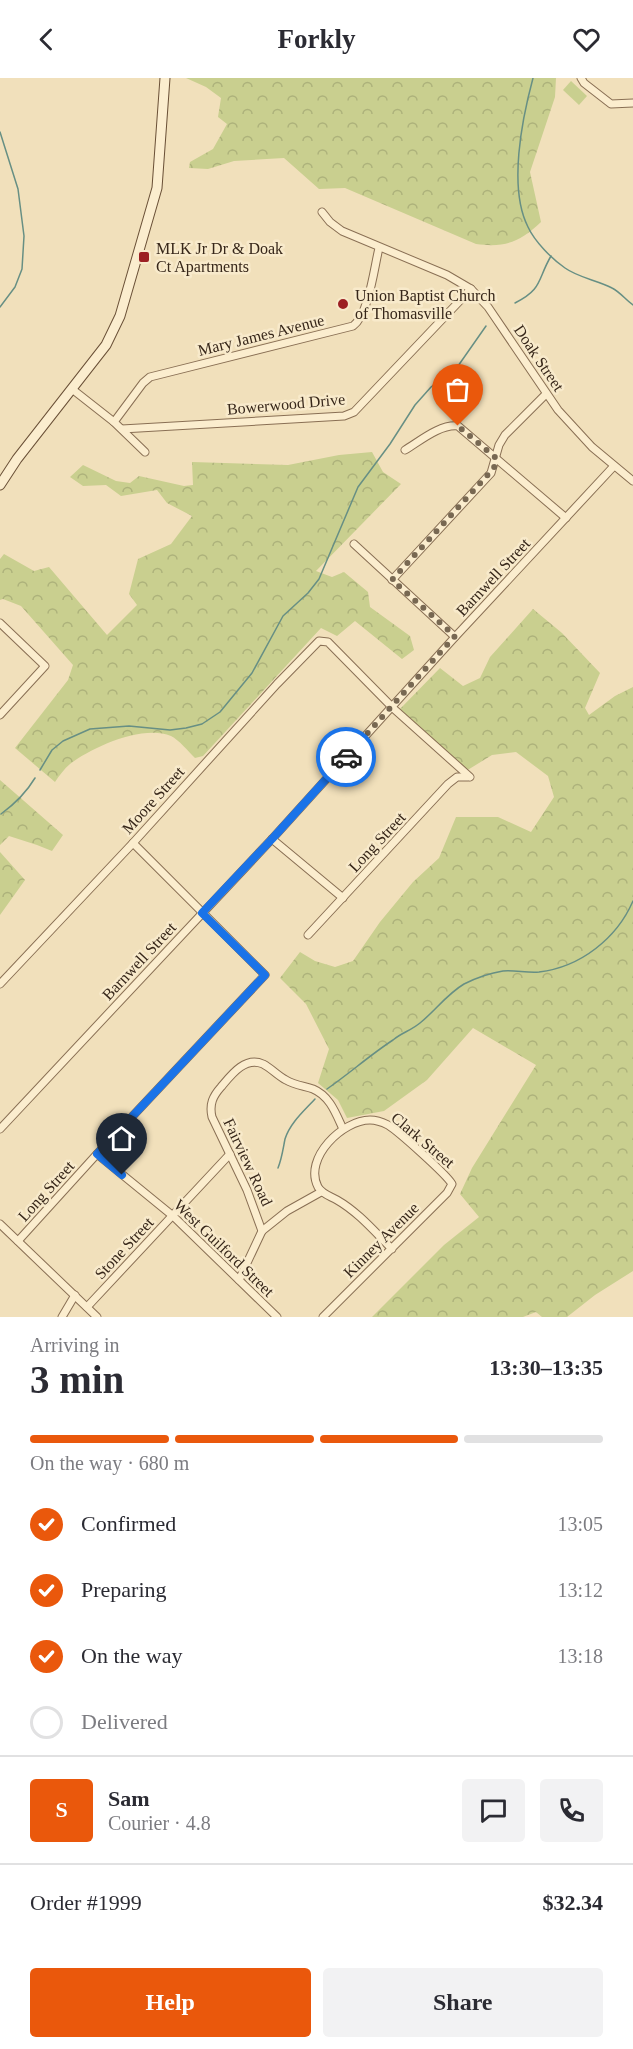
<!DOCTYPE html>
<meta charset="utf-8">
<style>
body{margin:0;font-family:Georgia,serif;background:#f2f2f3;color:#2b2b33;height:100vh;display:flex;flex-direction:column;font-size:22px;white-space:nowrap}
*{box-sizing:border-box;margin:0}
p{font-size:20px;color:#7c7c81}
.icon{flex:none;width:33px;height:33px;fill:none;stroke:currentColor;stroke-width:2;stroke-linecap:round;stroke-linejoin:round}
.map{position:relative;height:1239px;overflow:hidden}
.details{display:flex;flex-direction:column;background:#fff;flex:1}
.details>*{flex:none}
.pin{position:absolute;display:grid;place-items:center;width:51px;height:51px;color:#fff;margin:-62px -26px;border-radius:50% 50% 50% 0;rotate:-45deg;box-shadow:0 0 6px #0007}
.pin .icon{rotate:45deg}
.courier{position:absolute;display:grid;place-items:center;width:60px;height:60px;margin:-30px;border:4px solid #1a73e8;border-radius:50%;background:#fff;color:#222;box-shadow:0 2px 8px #0007}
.overview em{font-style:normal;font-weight:700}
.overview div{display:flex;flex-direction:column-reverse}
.overview{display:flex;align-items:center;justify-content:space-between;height:102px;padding:0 30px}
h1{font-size:39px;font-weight:700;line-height:45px}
.bar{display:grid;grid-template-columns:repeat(4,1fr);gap:9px 6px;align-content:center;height:72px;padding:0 30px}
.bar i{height:8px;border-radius:4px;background:#e1e1e2}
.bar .on{background:#ea580c}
.bar p{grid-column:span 4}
.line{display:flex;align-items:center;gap:15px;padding:0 30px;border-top:2px solid #e1e1e2}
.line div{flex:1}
.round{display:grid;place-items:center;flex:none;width:63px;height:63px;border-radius:6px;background:#f2f2f3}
ol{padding:0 30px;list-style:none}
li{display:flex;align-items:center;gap:18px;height:66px}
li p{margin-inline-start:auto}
li .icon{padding:6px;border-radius:50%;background:#ea580c;color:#fff;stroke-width:4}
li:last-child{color:#7c7c81}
li i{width:33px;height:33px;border:3px solid #e1e1e2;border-radius:50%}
.button{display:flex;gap:12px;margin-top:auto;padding:12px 30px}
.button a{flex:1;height:69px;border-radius:6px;background:#ea580c;color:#fff;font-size:24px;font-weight:700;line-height:69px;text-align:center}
.button a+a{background:#f2f2f3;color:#2b2b33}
header{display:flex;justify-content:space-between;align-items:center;height:78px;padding:0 30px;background:#fff;font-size:27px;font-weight:700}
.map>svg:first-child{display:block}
</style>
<header><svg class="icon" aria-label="back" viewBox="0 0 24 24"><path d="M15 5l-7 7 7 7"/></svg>Forkly<svg class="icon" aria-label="heart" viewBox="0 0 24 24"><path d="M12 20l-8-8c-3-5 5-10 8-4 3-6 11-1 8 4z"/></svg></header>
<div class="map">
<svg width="633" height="1239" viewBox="0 0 633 1239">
<defs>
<pattern id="forest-crowns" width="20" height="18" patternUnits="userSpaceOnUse" patternTransform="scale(1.5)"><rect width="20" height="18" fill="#c9cf8f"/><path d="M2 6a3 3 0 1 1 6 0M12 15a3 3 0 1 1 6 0" fill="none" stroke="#adb27b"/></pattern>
</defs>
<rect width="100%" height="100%" fill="#f1e0bb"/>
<polygon fill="#c9cf8f" points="571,3 587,18 579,27 563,12"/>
<g fill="url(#forest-crowns)">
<path d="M186,0H556L555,19L530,94L541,144C520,164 505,170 476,166L345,110L319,111L284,80L234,83L208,91L189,90L190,84L213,71L227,46L218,39L221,20L206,9Z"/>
<path d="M372,374L383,394L401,406L316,493L332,499L344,494L368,514L370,529L410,558L414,572L402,581L355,543L337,558L321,550L203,678L195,680C188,673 179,662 171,658C143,646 92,669 70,686C64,691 59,698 55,704L15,670L68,602L73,587L21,528L3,521L0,522V481L4,476L34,493L49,489L107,557L137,527L129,516L138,481L171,466L192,438L167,425L157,412L121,418L106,407L83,408L70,399L83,387L116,403L130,405L139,398L184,408L193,407L192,384L288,387L339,377Z"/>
<polygon points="533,531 562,555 600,595 585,630 589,637 615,618 633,609 633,1193 595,1217 567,1239 542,1239 536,1234 523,1239 372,1239 444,1167 479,1139 460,1116 472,1090 536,987 473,950 427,1002 384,1033 347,1040 338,1022 318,1005 329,971 306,926 280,900 300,874 315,883 335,889 353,883 380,844 413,804 439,780 456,739 498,739 531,754 554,719 548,698 516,674 492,677 466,693 399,632 440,590 463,608 480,600 490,579"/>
<polygon points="0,702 63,757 52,773 37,767 9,758 0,767"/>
<polygon points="0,774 25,802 0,837"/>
</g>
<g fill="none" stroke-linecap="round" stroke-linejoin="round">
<g stroke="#678f84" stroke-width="1.5">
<path d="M533,0C522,41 508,110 528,149C535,164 552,181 565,190C579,200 597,202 612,210C620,214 626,222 633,227"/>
<polyline points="0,54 18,111 24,158 22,191 15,209 0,229"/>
<path d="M515,225C543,211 537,202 551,178"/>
<polyline points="40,692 52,672 63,663 90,651 129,648 170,652 186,650 202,646 220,634 252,595 283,538 308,515 319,501 358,409 390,366 415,327 431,309 458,288 486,248"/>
<path d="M1,736C16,725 26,715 35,700"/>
<path d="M327,1011C350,995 370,977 393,962C401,955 412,952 420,945C435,933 447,916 464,906C476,900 490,895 503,893C515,892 527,895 539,894C581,889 617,860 633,823"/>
<path d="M278,1090C282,1080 283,1071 285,1061C290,1045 304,1033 315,1021"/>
</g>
<g stroke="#896f54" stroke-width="9">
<g id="street">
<polyline points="581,0 584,5 611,26 633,25"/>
<polyline points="322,134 330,144 342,153 447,197 471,211 488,229 558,332 592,369 633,403"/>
<polyline points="72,311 114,344 145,374"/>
<path d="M114,344L143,305L150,299L353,248C369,236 374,190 379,170"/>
<polyline points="122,351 344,338 354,334 471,211"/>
<path d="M405,372C420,363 440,346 458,348L566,440"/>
<polyline points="354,466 455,559"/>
<polyline points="392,502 491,395 499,367 505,357 546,316"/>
<polyline points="0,545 45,588 0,637"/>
<polyline points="272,761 343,820"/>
<polyline points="308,857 448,706 457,699 468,699"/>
<polyline points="0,906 133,765 277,606 319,563 328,564 394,631 470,699"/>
<polyline points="0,1051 272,761 455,559 614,388"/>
<polyline points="97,1076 173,1138 277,1239"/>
<polyline points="0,1146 97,1239"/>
<path d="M262,1153L247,1112L212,1039C209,1026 213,1018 221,1009C231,997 245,978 263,986C271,990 278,998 286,1002C294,1007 304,1008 313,1011C330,1018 336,1036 343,1051"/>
<polyline points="18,1163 97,1076 265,897 133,765"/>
<polyline points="239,1202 262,1153 287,1133 321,1114"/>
<polyline points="87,1229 230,1076"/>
<polyline points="62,1239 75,1217"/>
<path d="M323,1239L447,1115L452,1106C446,1096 399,1054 388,1047C382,1044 376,1042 370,1042C343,1042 303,1080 318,1109C322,1116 330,1118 337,1122C358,1134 374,1153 392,1171"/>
</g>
</g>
<g stroke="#6a5037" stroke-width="11">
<polyline id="secondary" points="0,407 17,381 106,267 120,238 157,110 165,0"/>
</g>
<use href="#street" stroke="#fbedce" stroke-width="7"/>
<use href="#secondary" stroke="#fbedce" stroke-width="9"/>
</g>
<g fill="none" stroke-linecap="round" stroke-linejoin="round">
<polyline stroke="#786852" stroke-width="6" stroke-dasharray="0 10.8" points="346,679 455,558 392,502 494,390 496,380 458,348"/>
<polyline stroke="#1a73e8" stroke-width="8" points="122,1097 97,1076 265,897 202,835 272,761 346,679"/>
</g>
<g fill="#9c2023" stroke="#f8eacb" stroke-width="2">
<rect x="138" y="173" width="12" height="12" rx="3"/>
<circle cx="343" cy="226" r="6"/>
</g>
<g text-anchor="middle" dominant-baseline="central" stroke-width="5" stroke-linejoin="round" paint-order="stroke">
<g font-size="16" fill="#37271a" stroke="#f8eacb" text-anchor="start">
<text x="156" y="170">MLK Jr Dr &amp; Doak<tspan x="156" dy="18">Ct Apartments</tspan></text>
<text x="355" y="217">Union Baptist Church<tspan x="355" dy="18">of Thomasville</tspan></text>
</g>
<g font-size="16" fill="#37271a" stroke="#f8eacb">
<text transform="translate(261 257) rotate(-14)">Mary James Avenue</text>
<text transform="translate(539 280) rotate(56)">Doak Street</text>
<text transform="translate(286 326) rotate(-5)">Bowerwood Drive</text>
<text transform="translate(493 499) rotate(-47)">Barnwell Street</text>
<text transform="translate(153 722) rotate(-48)">Moore Street</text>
<text transform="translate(377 764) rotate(-47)">Long Street</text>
<text transform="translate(139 883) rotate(-47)">Barnwell Street</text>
<text transform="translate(423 1062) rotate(40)">Clark Street</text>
<text transform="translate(248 1084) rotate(65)">Fairview Road</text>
<text transform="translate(46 1113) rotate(-48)">Long Street</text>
<text transform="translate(381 1162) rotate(-45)">Kinney Avenue</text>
<text transform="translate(124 1170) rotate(-47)">Stone Street</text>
<text transform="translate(224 1170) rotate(44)">West Guilford Street</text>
</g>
</g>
</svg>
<div class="pin" style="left:458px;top:348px;background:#ea580c"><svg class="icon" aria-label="bag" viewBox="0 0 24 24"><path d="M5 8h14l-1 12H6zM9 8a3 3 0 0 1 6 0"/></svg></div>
<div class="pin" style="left:122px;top:1097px;background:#1f2937"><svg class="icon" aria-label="home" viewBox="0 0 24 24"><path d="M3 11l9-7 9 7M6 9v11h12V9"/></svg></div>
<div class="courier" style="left:346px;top:679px"><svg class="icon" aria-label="car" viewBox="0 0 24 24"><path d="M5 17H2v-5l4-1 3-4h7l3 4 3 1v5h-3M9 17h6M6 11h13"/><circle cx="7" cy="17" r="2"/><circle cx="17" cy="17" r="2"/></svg></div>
</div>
<section class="details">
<div class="overview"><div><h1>3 min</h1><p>Arriving in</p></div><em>13:30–13:35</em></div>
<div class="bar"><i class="on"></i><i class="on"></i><i class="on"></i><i></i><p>On the way · 680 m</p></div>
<ol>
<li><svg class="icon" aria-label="check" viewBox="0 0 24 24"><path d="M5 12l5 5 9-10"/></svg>Confirmed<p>13:05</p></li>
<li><svg class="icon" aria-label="check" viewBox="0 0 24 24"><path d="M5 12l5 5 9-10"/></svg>Preparing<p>13:12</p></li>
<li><svg class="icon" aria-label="check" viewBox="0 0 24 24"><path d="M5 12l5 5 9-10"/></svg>On the way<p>13:18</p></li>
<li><i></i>Delivered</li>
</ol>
<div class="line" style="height:108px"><b class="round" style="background:#ea580c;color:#fff">S</b><div><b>Sam</b><p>Courier · 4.8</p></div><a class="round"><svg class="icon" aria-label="chat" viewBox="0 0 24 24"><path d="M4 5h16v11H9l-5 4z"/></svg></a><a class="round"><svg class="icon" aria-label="phone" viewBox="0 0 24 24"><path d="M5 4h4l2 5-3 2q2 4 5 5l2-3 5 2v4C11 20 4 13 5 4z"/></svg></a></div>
<div class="line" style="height:78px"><div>Order #1999</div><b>$32.34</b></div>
<div class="button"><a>Help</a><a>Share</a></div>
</section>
